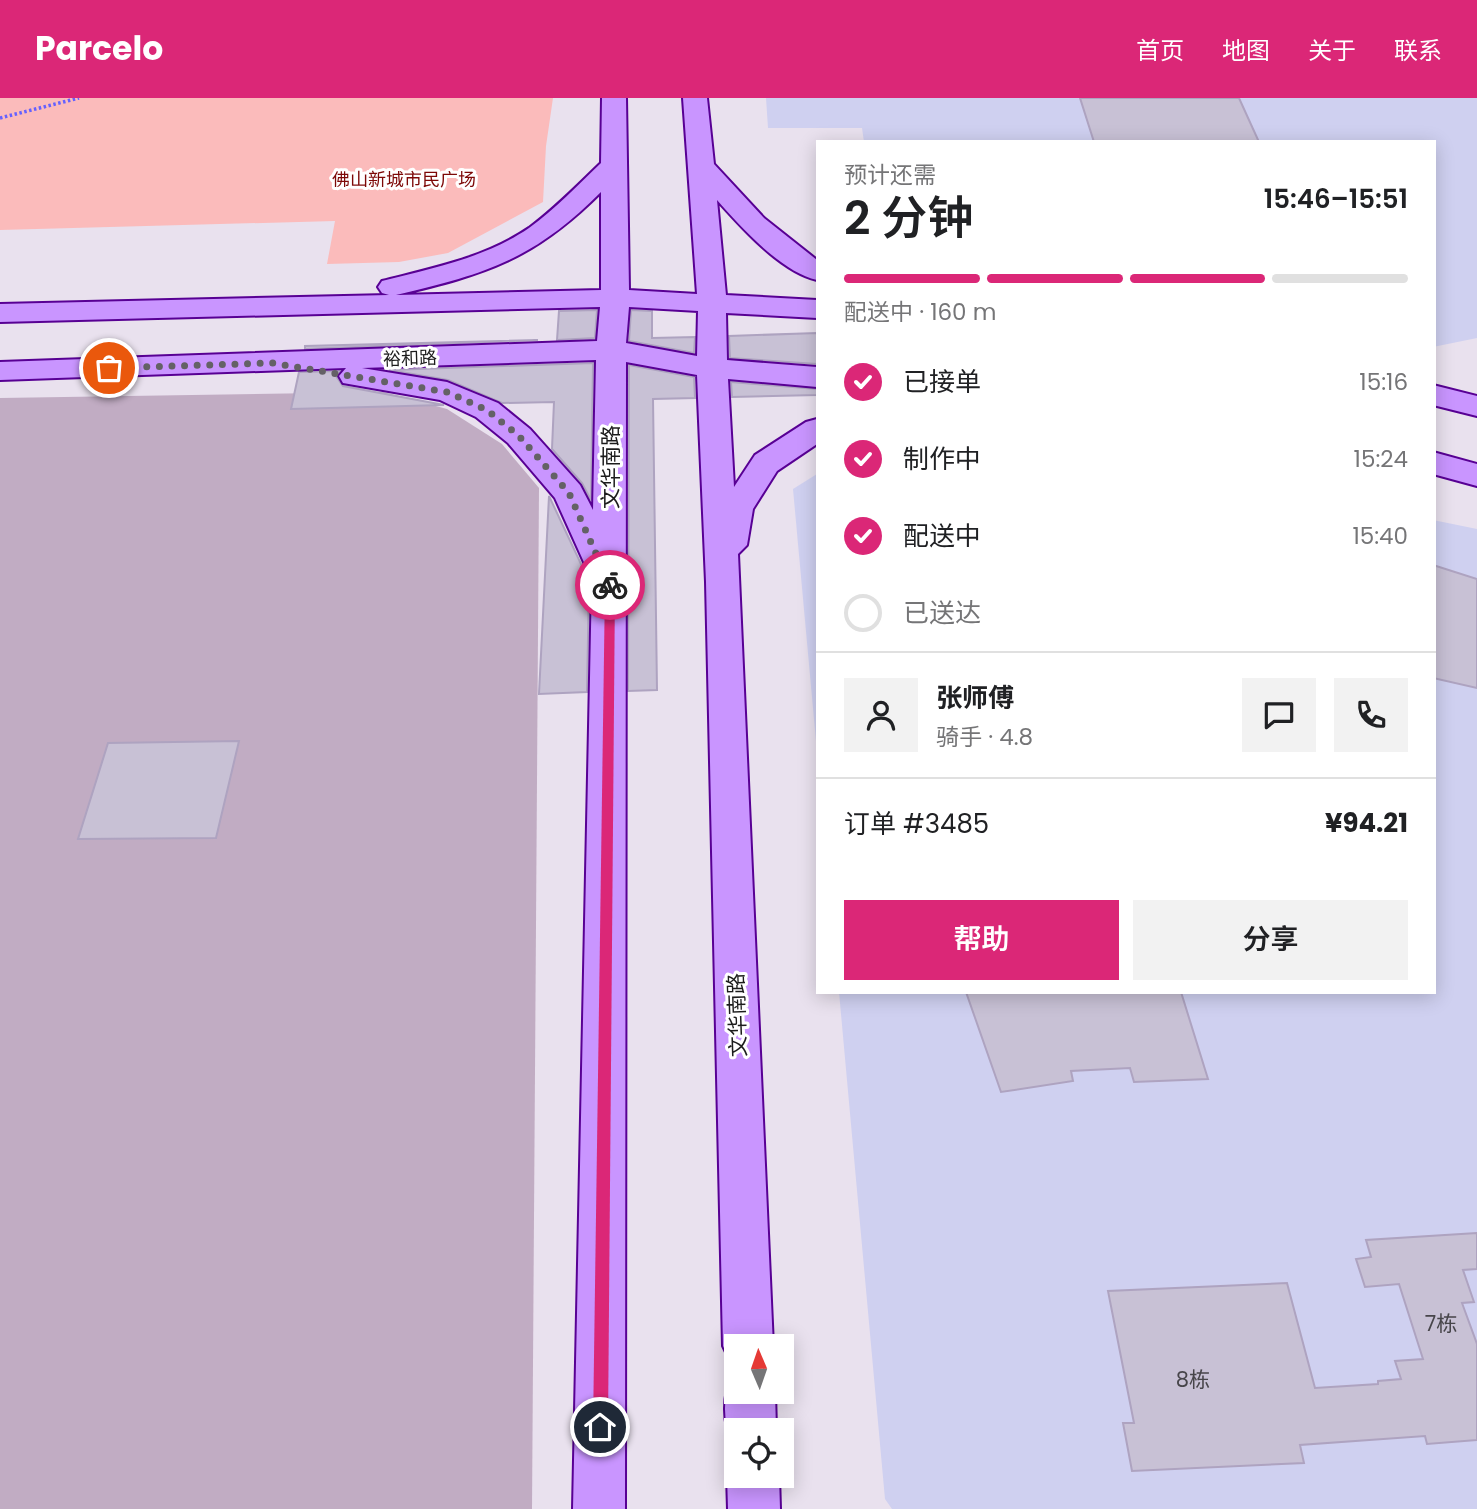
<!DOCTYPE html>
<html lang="zh">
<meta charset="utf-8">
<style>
body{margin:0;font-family:Poppins,"Noto Sans SC",sans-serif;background:#f2f2f2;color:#202124;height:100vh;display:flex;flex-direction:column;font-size:26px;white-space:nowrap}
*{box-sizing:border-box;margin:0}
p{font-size:23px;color:#757577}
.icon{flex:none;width:38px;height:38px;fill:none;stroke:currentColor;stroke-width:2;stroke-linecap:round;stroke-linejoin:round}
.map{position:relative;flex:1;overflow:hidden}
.drawer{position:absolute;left:816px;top:42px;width:620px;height:854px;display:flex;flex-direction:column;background:#fff;border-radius:0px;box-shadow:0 4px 18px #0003}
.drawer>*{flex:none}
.needle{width:46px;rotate:358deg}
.fabs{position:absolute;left:724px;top:1236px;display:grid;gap:14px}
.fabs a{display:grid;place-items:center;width:70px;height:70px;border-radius:0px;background:#fff;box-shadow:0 4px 18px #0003;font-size:35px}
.pin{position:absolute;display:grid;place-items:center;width:60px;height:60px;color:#fff;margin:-30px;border:4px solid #fff;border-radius:50%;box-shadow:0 2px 7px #0007}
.courier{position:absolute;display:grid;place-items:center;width:70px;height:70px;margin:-35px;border:5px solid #db2777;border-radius:50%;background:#fff;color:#222;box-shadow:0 2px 9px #0007}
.headline em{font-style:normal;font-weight:600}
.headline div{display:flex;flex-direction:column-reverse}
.headline{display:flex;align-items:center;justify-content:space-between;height:119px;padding:0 28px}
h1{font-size:46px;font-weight:600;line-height:52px}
.bar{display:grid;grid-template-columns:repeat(4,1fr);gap:10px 7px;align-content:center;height:84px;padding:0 28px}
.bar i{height:9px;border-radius:5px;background:#e0e0e0}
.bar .selected{background:#db2777}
.bar p{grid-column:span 4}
.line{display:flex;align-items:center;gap:18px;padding:0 28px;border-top:2px solid #e0e0e0}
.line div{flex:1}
.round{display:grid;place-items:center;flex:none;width:74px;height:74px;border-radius:0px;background:#f2f2f2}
ol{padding:0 28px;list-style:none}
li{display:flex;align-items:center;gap:21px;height:77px}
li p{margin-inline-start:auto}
li .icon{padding:7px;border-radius:50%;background:#db2777;color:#fff;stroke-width:4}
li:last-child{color:#757577}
li i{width:38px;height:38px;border:4px solid #e0e0e0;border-radius:50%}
.primary-button{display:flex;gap:14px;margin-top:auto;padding:14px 28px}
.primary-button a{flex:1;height:80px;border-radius:0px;background:#db2777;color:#fff;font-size:28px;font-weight:600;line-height:80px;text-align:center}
.primary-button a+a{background:#f2f2f2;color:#202124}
header{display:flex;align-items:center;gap:42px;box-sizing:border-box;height:98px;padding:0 35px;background:#db2777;color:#fff}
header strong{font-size:33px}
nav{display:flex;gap:38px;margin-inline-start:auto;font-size:24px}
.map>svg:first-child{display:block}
</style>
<header>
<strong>Parcelo</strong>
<nav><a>首页</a><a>地图</a><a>关于</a><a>联系</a></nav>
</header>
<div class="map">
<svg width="1477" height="1411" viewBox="0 0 1477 1411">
<rect width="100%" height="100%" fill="#e9e1ee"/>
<g fill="#cfd0f0">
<polygon points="766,0 1477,0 1477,240 1433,249 1433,44 864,44 862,30 768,30"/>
<polygon points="817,376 817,654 793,391"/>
<polygon points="1433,422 1477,431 1477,1411 892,1411 885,1401 839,894 1433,894"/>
</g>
<polygon fill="#c1acc3" points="383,294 447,311 502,346 539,390 532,1411 0,1411 0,300"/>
<polygon fill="#fbbbbb" points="0,0 553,0 546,48 543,104 448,155 399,164 327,166 335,123 0,132"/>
<g fill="#c8c1d5" stroke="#aea3c0" stroke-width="2">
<polygon points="1080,0 1239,0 1259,44 1094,44"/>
<polygon points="597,212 595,240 557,242 559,213"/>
<polygon points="631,212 652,213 652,240 695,239 694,255 629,243"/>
<polygon points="817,235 817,266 730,260 729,238"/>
<polygon points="538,242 305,251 305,248"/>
<polygon points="593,265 591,402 582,385 552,351 554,304 502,305 448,282 389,272"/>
<polygon points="629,267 694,279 695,300 653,301 657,592 628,593"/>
<polygon points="340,273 336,278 343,288 444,307 291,311 299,274"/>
<polygon points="731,284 817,291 817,297 732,299"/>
<polygon points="549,398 589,483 587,594 539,596"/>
<polygon points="1433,467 1477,481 1477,590 1433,580"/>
<polygon points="239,643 216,740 78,741 108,645"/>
<polygon points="966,894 1181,894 1208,981 1134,984 1130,970 1071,973 1073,983 1001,994"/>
<polygon points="1477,1135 1477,1171 1463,1172 1474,1204 1462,1205 1477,1246 1477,1342 1427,1346 1425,1338 1300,1347 1304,1365 1132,1373 1123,1325 1134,1325 1108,1193 1287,1185 1315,1290 1378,1286 1378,1283 1401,1281 1395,1263 1423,1261 1399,1186 1365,1189 1356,1161 1371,1159 1366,1142"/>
</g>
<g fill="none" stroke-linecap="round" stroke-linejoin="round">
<g stroke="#580094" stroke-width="4">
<g id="major">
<path d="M602,0H626L629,192L697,196L683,0H707L714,66L764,120L817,162V182C781,174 741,129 717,102L726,197L817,202V220L726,215L727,262L817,269V289L728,281L734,389L755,357L806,324L817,321V346L777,373L753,411L747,447L738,456L773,1248H737V1268L731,1265L723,1248L706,484L697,277L626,264L625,1411H573L592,482L555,400L508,345L476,319L440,302L343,285L339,278L346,270L0,282V264L597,243L600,209L0,224V206L389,197L382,195L378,189L382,183C433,170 485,160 529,130C555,111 578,87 601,65ZM601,94V192L396,197C487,176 534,161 601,94ZM629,209L698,213L697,258L626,245ZM596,262L593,412L580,387L530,331L498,305L447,284L362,270Z"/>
<polygon points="1433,287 1477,298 1477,318 1433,307"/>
<polygon points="1433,354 1477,366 1477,388 1433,376"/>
<path d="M737,1274V1293H775L776,1332H737V1351L733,1350C723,1325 722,1300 732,1275Z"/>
<polygon points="737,1358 737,1377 779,1377 780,1411 728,1411 727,1377"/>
</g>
</g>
<polyline stroke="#6561ff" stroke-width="3.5" stroke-dasharray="2.5 2.5" stroke-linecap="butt" points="0,20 79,0"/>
<use href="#major" fill="#c995ff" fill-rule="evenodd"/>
</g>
<polygon fill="#db2777" points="610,484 615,487 608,1329 606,1335 600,1337 595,1335 593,1329 605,487"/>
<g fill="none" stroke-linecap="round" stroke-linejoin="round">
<polyline stroke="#646166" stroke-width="7" stroke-dasharray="0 12.6" points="109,270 272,265 447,294 487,312 519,338 569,395 610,487"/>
</g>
<g text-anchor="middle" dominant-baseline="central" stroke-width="6" stroke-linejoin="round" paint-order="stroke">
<g font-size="18" fill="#7d0807" stroke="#fff">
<text x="404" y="81">佛山新城市民广场</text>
</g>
<g font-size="18" fill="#1c1c1c" stroke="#fff">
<text transform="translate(410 260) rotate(-2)">裕和路</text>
</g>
<g font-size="21" fill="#1c1c1c" stroke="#fff">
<text transform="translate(610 369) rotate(-90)">文华南路</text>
<text transform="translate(737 917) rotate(-92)">文华南路</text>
</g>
<g font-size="21" fill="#47454a">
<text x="1441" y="1225">7栋</text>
<text x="1193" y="1281">8栋</text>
</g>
</g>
</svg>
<div class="fabs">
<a><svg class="needle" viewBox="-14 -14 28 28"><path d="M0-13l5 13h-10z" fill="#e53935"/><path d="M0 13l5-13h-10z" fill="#757577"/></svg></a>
<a><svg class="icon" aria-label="locate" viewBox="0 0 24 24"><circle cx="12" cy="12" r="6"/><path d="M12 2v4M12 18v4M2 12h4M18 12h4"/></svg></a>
</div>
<div class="pin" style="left:109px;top:270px;background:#ea580c"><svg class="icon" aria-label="bag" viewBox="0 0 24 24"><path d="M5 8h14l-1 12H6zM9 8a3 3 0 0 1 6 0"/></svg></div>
<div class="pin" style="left:600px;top:1329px;background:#1f2937"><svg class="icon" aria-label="home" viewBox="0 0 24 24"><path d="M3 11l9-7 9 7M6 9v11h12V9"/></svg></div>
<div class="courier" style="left:610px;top:487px"><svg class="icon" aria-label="bike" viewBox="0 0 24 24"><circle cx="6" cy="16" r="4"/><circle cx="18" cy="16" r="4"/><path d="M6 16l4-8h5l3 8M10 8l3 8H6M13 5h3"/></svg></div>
<section class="drawer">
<div class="headline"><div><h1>2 分钟</h1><p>预计还需</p></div><em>15:46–15:51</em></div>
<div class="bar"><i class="selected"></i><i class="selected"></i><i class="selected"></i><i></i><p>配送中 · 160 m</p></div>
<ol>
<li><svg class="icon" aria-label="check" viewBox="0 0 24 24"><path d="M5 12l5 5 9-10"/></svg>已接单<p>15:16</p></li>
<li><svg class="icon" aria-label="check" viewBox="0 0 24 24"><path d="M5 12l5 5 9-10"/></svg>制作中<p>15:24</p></li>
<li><svg class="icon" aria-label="check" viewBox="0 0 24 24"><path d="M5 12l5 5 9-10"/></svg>配送中<p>15:40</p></li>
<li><i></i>已送达</li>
</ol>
<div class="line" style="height:126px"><a class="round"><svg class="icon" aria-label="person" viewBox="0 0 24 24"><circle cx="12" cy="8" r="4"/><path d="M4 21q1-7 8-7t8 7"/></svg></a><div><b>张师傅</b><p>骑手 · 4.8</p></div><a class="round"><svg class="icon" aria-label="chat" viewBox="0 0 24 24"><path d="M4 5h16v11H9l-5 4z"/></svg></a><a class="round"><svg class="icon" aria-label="phone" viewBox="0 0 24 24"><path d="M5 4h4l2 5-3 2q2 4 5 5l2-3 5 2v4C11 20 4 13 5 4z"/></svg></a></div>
<div class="line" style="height:91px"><div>订单 #3485</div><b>¥94.21</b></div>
<div class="primary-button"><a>帮助</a><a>分享</a></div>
</section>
</div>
